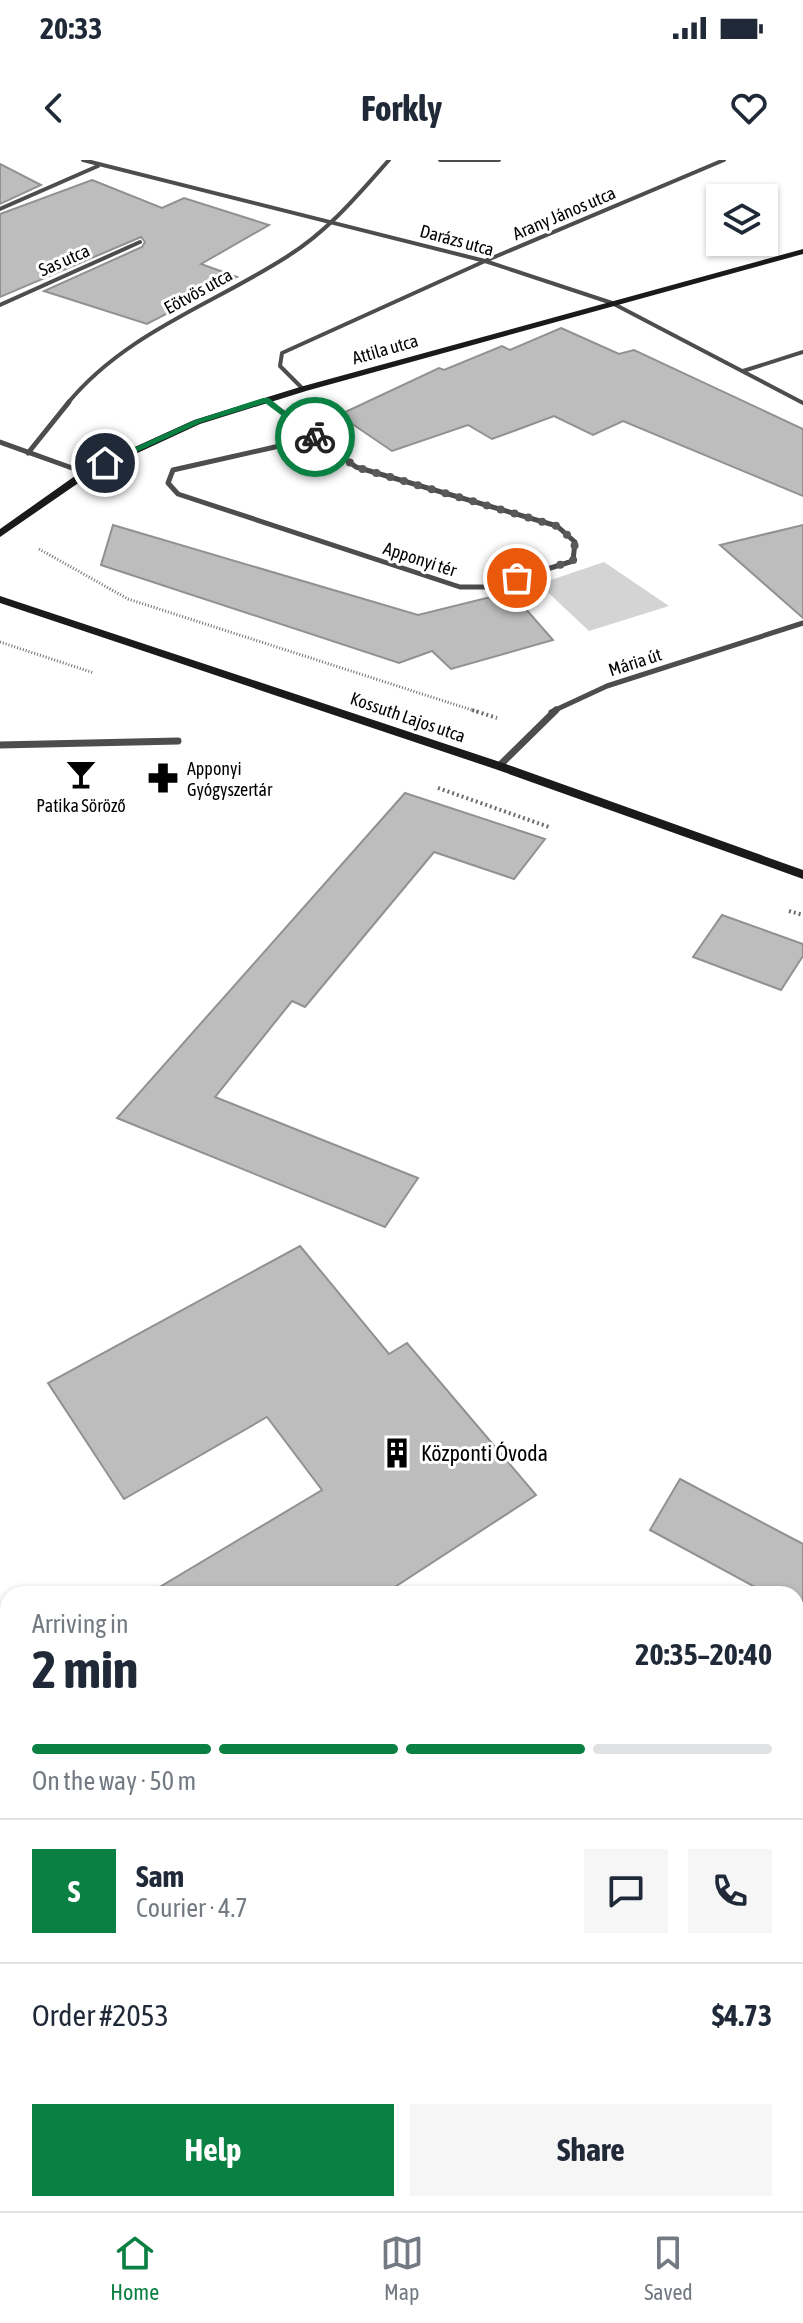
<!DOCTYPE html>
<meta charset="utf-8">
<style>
body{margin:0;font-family:"Asap Condensed",sans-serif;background:#f6f6f7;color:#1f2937;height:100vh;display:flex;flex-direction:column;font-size:30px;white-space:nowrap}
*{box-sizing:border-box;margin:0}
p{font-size:26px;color:#747a83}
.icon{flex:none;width:44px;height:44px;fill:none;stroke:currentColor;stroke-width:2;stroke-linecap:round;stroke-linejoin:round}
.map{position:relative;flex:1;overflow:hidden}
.sheet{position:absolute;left:0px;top:1426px;width:804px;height:626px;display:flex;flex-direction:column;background:#fff;border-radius:24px 24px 0 0;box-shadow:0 2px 6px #0004}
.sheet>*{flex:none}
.buttons{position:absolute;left:706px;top:24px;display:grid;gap:16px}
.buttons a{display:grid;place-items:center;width:72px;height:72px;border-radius:0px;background:#fff;box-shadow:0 2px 6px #0004;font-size:40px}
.pin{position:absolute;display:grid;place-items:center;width:68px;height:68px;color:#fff;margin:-34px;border:4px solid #fff;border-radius:50%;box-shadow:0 2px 8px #0007}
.courier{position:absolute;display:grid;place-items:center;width:80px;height:80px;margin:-40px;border:6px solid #0b8043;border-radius:50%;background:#fff;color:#222;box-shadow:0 2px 10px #0007}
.overview em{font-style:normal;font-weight:700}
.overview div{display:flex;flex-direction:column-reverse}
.overview{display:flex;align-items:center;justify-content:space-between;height:136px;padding:0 32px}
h1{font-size:52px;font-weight:700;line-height:60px}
.bar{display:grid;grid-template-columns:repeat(4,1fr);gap:12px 8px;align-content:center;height:96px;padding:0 32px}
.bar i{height:10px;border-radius:6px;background:#e0e1e3}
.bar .on{background:#0b8043}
.bar p{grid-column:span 4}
.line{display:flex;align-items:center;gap:20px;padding:0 32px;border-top:2px solid #e0e1e3}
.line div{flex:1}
.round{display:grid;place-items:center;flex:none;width:84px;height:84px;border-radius:0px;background:#f6f6f7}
.primary-button{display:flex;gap:16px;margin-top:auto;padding:16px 32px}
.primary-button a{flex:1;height:92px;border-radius:0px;background:#0b8043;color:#fff;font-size:32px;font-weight:700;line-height:92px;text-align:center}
.primary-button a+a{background:#f6f6f7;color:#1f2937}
.status{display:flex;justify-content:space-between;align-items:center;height:56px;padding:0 40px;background:#fff;direction:ltr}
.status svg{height:22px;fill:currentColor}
header{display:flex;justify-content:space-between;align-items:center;height:104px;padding:0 32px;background:#fff;font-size:36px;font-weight:700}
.tab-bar{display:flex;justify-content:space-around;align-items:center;height:112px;border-top:2px solid #e0e1e3;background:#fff;font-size:22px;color:#747a83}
.tab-bar a{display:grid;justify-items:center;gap:4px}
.tab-bar .on{color:#0b8043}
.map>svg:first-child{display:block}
</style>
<div class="status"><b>20:33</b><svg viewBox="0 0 49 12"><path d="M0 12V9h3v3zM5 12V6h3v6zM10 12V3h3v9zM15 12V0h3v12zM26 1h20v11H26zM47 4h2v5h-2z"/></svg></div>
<header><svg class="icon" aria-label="back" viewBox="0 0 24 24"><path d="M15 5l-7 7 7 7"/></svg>Forkly<svg class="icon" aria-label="heart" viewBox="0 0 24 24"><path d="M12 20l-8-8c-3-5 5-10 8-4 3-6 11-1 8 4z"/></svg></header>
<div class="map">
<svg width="803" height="2051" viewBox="0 0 803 2051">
<rect width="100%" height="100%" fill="#fff"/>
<polygon fill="#d4d4d4" points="604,402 669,446 589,471 539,424"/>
<g fill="#bdbdbd" stroke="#919191" stroke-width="2">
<polygon points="0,4 41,25 0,44"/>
<polygon points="92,20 162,48 184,38 269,65 201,104 237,117 147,164 44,131 142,87 145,82 141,77 0,137 0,54"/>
<polygon points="561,168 619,194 634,190 803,269 803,336 623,261 593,275 554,256 492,279 468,265 392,291 339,255 439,208 444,210 502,186 510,190"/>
<polygon points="113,365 418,455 511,432 553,480 451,509 432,491 399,503 101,405"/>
<polygon points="803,365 803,458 720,385"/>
<polygon points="405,633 545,679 514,719 434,692 305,847 292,841 215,937 418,1018 385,1067 117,958"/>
<polygon points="722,755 803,784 803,796 781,830 693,797"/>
<polygon points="300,1086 389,1194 407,1183 536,1335 384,1434 148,1434 322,1330 267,1257 124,1339 48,1223"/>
<polygon points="680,1319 803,1384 803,1453 796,1449 796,1434 768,1434 650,1370"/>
</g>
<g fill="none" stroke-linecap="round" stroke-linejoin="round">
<g stroke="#6f6f6f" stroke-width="3" stroke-dasharray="1 2" stroke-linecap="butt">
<polyline points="39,389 128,439 478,552"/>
<polyline points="0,482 94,513"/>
</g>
<g stroke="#6f6f6f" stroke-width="4" stroke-dasharray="2 3" stroke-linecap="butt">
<polyline points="472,550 497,558"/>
<polyline points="438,628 549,667"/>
<polyline points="789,751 803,755"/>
</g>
<g stroke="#4d4d4d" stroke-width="4">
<polyline points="83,0 485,101 612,143 803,243"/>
<polyline points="440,0 499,0"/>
<polyline points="0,49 98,6"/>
<polyline points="0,145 140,82"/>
<polyline points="743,211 803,192"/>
<polyline points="303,229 280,206 282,193 485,101 724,0"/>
<polyline points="266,240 272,244"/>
<path d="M67,244C125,173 212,145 288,96C328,71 358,35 389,0"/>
</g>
<g stroke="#4d4d4d" stroke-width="5">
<polyline points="269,242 312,274"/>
<polygon points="312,274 356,307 557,366 575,382 573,401 489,427 460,427 178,334 168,323 173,310 275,287"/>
<polyline points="0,282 86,313"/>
<polyline points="28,293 69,242"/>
<polyline points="551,552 607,526 803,463"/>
</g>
<g stroke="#4d4d4d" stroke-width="7">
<polyline points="0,585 178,581"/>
<polyline points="499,606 556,550"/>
</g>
<g stroke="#4d4d4d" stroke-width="11">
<polyline points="0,1967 8,1983"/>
<polyline points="38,2044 42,2051"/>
</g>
<g fill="#1a1a1a" fill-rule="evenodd">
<polygon points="803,89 803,94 306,231 200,264 90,315 0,377 0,369 82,311 194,260 300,227"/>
<polygon points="0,436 503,603 803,710 803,719 495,609 0,443"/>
</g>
</g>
<polygon fill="#0b8043" points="263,238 269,238 318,278 312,278 265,243 200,263 108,305 101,303 195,260"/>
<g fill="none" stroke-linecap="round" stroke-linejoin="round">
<polyline stroke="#595959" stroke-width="8" stroke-dasharray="0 14.4" points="315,277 356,307 557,366 575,382 573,401 517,418"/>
</g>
<defs>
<g id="bar-bare" transform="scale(2.4)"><path d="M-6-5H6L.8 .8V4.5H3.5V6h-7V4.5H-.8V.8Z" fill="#000" stroke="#fff" stroke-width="2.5" paint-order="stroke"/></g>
<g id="pharmacy-bare" transform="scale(2.4)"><path d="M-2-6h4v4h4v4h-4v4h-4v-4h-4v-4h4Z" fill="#000" stroke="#fff" stroke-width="2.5" paint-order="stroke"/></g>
<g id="building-bare" transform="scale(2.4)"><path d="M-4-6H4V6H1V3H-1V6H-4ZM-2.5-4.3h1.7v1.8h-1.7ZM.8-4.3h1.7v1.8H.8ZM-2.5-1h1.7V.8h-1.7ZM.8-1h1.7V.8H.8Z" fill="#000" stroke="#fff" stroke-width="2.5" paint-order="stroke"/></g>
</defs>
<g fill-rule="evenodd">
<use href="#bar-bare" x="81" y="614"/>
<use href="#pharmacy-bare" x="163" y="618"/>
<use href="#building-bare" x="397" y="1293"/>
</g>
<g text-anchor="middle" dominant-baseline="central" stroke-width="6" stroke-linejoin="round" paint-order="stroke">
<g font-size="18" fill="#000" stroke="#fff">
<text transform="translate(564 53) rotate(-23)">Arany János utca</text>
<text transform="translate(457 80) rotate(15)">Darázs utca</text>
<text transform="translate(64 100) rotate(-24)">Sas utca</text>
<text transform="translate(198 131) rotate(-29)">Eötvös utca</text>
<text transform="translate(385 189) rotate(-16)">Attila utca</text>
<text transform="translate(420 399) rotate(18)">Apponyi tér</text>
<text transform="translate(635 502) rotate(-18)">Mária út</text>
<text transform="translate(408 557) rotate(19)">Kossuth Lajos utca</text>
</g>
<g font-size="18" fill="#000" stroke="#fff" text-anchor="start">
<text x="187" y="608">Apponyi<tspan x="187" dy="21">Gyógyszertár</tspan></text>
<text x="81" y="645" text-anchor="middle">Patika Söröző</text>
</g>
<g font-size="22" fill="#000" stroke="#fff" text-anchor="start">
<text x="421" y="1293">Központi Óvoda</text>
</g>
</g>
</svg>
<div class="buttons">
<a><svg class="icon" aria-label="layers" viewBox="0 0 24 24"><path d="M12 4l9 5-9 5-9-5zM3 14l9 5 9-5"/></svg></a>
</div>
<div class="pin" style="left:517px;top:418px;background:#ea580c"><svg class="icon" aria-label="bag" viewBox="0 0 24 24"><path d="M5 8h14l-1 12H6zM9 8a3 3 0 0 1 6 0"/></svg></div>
<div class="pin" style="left:105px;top:303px;background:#1f2937"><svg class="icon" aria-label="home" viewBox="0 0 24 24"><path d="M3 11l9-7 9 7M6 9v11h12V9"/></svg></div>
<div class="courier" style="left:315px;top:277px"><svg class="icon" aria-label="bike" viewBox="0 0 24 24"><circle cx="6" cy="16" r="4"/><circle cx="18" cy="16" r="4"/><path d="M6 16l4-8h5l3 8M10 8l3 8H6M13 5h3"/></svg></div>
<section class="sheet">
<div class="overview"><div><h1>2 min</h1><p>Arriving in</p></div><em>20:35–20:40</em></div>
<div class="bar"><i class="on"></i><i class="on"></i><i class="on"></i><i></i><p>On the way · 50 m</p></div>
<div class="line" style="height:144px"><b class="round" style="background:#0b8043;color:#fff">S</b><div><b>Sam</b><p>Courier · 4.7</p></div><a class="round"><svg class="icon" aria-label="chat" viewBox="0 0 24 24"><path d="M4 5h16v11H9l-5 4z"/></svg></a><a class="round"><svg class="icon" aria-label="phone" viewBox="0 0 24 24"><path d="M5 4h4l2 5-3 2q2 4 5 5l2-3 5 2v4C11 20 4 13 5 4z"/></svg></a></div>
<div class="line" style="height:104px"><div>Order #2053</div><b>$4.73</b></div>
<div class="primary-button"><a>Help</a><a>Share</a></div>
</section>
</div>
<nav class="tab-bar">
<a class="on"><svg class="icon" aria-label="home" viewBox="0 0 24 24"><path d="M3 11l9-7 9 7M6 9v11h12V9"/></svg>Home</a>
<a><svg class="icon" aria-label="map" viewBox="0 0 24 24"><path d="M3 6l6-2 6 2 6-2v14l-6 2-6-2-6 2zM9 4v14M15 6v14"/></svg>Map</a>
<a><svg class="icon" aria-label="saved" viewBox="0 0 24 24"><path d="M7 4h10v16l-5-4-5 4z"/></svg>Saved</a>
</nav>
